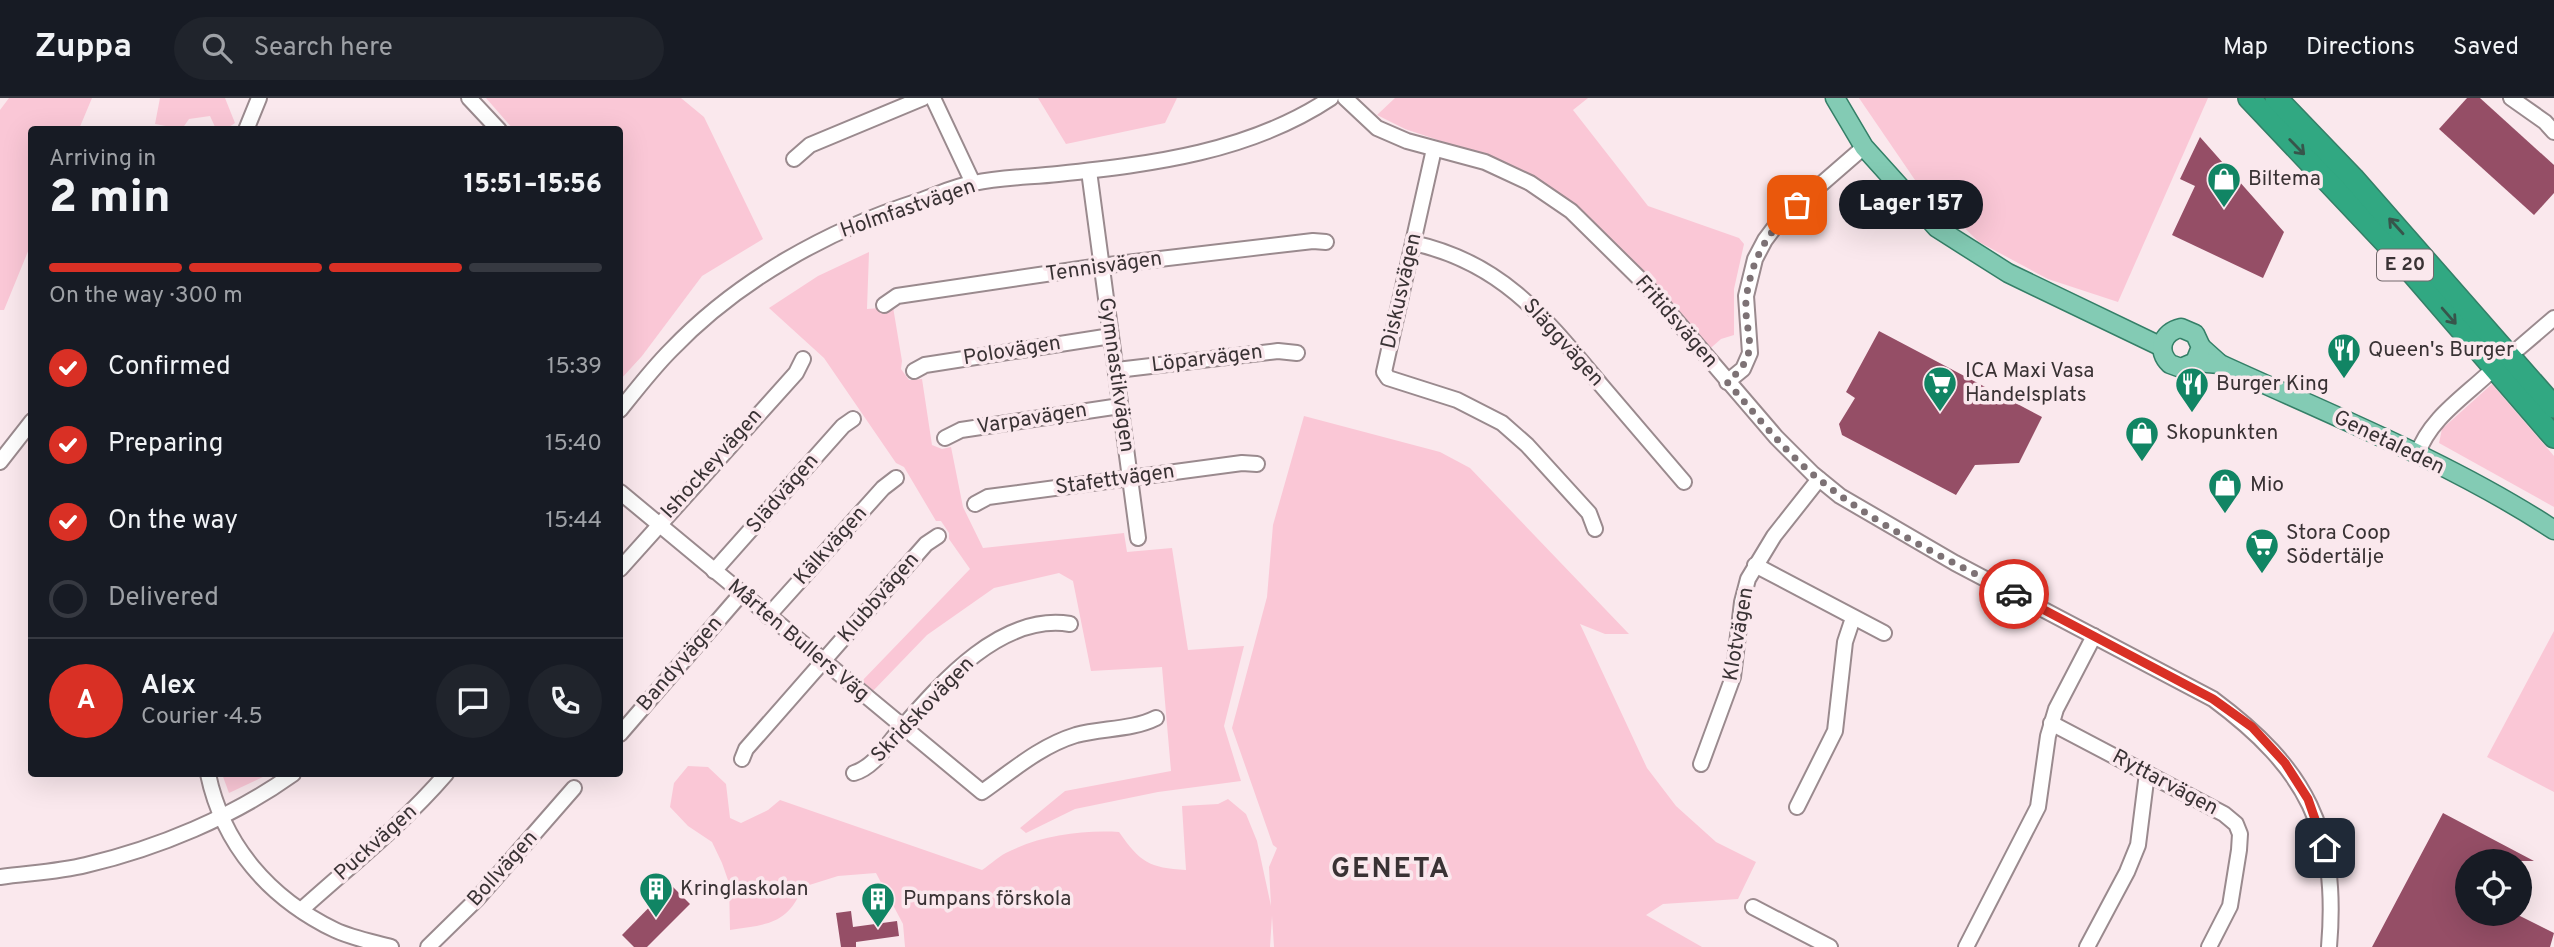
<!DOCTYPE html>
<meta charset="utf-8">
<style>
body{margin:0;font-family:Overpass,sans-serif;background:#20242c;color:#f1f3f6;height:100vh;display:flex;flex-direction:column;font-size:26px;white-space:nowrap}
*{box-sizing:border-box;margin:0}
p{font-size:23px;color:#9ea1a6}
.icon{flex:none;width:38px;height:38px;fill:none;stroke:currentColor;stroke-width:2;stroke-linecap:round;stroke-linejoin:round}
.map{position:relative;flex:1;overflow:hidden}
.panel{position:absolute;left:28px;top:28px;width:595px;height:651px;display:flex;flex-direction:column;background:#171b24;border-radius:7px;box-shadow:0 7px 28px #0002}
.panel>*{flex:none}
.controls{position:absolute;left:2455px;top:751px;display:grid;gap:14px}
.controls a{display:grid;place-items:center;width:77px;height:77px;border-radius:50%;background:#171b24;box-shadow:0 7px 28px #0002;font-size:35px}
.pin{position:absolute;display:grid;place-items:center;width:60px;height:60px;color:#fff;margin:-30px;border-radius:14px;box-shadow:0 4px 10px #0006}
.courier{position:absolute;display:grid;place-items:center;width:70px;height:70px;margin:-35px;border:5px solid #d93025;border-radius:50%;background:#fff;color:#222;box-shadow:0 2px 9px #0007}
.bubble{position:absolute;height:49px;border-radius:24px;background:#171b24;box-shadow:0 7px 28px #0002;font-size:23px;font-weight:800;line-height:49px;text-align:center}
.head em{font-style:normal;font-weight:800}
.head div{display:flex;flex-direction:column-reverse}
.head{display:flex;align-items:center;justify-content:space-between;height:119px;padding:0 21px}
h1{font-size:46px;font-weight:800;line-height:52px}
.bar{display:grid;grid-template-columns:repeat(4,1fr);gap:10px 7px;align-content:center;height:84px;padding:0 21px}
.bar i{height:9px;border-radius:5px;background:#363941}
.bar .current{background:#d93025}
.bar p{grid-column:span 4}
.line{display:flex;align-items:center;gap:18px;padding:0 21px;border-top:2px solid #363941}
.line div{flex:1}
.round{display:grid;place-items:center;flex:none;width:74px;height:74px;border-radius:37px;background:#20242c}
ol{padding:0 21px;list-style:none}
li{display:flex;align-items:center;gap:21px;height:77px}
li p{margin-inline-start:auto}
li .icon{padding:7px;border-radius:50%;background:#d93025;color:#fff;stroke-width:4}
li:last-child{color:#9ea1a6}
li i{width:38px;height:38px;border:4px solid #363941;border-radius:50%}
header{display:flex;align-items:center;gap:42px;box-sizing:border-box;height:98px;padding:0 35px;background:#171b24;border-bottom:2px solid #363941}
header strong{font-size:33px}
nav{display:flex;gap:38px;margin-inline-start:auto;font-size:24px}
.search{width:490px;height:63px;background:#20242c;display:flex;align-items:center;gap:18px;box-sizing:border-box;padding:0 24px;border-radius:38px;color:#9ea1a6;font-size:26px}
.map>svg:first-child{display:block}
</style>
<header>
<strong>Zuppa</strong>
<div class="search"><svg class="icon" aria-label="search" viewBox="0 0 24 24"><circle cx="10" cy="10" r="6"/><path d="M15 15l6 6"/></svg>Search here</div>
<nav><a>Map</a><a>Directions</a><a>Saved</a></nav>
</header>
<div class="map">
<svg width="2554" height="849" viewBox="0 0 2554 849">
<rect width="100%" height="100%" fill="#fae8ed"/>
<g fill="#fac7d6">
<polygon points="9,0 92,0 79,31 32,32 31,146 4,212 0,212 0,12"/>
<polygon points="160,0 225,0 235,25 226,31 216,31 210,18 189,21 182,31 155,26"/>
<polygon points="486,0 681,0 704,19 763,141 702,178 642,258 620,282 620,32 513,31"/>
<polygon points="1038,0 1177,0 1165,25 1066,46"/>
<polygon points="1395,0 1588,0 1573,12 1648,108 1739,140 1744,146 1734,191 1734,237 1721,241 1705,255 1628,163 1513,73 1465,51 1405,31 1377,17"/>
<polygon points="1859,0 2208,0 2118,204 2048,181 1979,144 1915,82"/>
<polygon points="869,154 867,211 893,209 902,263 901,271 909,282 922,281 932,347 942,351 951,349 963,409 983,450 1124,435 1127,454 1172,450 1188,552 1244,548 1224,628 1241,683 1158,694 1075,711 1026,735 1020,730 1065,693 1171,673 1162,569 1091,573 1073,483 1059,475 994,490 927,537 871,595 860,585 970,471 949,441 949,435 941,423 936,423 904,369 896,365 824,260 769,210 818,178"/>
<polygon points="2492,286 2554,358 2554,409 2439,345 2442,331"/>
<path d="M1304,318L1440,354L1470,370L1629,536H1605L1580,526L1647,670L1676,708L1716,744L1756,764L1738,801L1663,806L1646,817L1702,849H1274L1272,818L1270,849H905L903,826L876,775L838,778L803,789C787,827 768,826 730,832L729,785L722,765L712,744L688,728L670,709L674,685L688,668L708,669L726,686L730,720L741,725L768,712L780,702L982,772C991,766 1000,757 1010,753C1043,737 1083,732 1119,734C1140,764 1149,770 1186,772L1182,708L1218,706L1228,701L1246,716L1257,743L1271,808L1269,769L1277,750L1273,747L1232,630L1267,499L1273,427Z"/>
<polygon points="2554,533 2554,694 2487,659"/>
<polygon points="222,676 269,676 229,695"/>
</g>
<g fill="#954e66">
<polygon points="2467,0 2480,0 2554,67 2554,95 2534,117 2439,31"/>
<polygon points="2200,39 2284,134 2263,180 2172,137 2195,88 2180,81"/>
<polygon points="1879,233 2042,319 2019,365 1975,367 1956,397 1842,337 1839,326 1855,300 1846,294"/>
<polygon points="2443,715 2534,763 2468,763 2468,816 2516,816 2554,835 2550,849 2372,849"/>
<polygon points="671,787 690,806 647,849 634,849 622,837"/>
<polygon points="851,813 853,829 897,823 899,838 856,844 856,849 841,849 836,815"/>
</g>
<g fill="none" stroke-linecap="round" stroke-linejoin="round">
<g stroke="#9a8a8e" stroke-width="18">
<g id="minor">
<polyline points="469,0 499,32"/>
<polyline points="933,0 973,85"/>
<path d="M1345,0L1377,30L1407,43L1485,64L1530,85L1571,113L1644,185L1776,339L1813,376L1840,398L1955,465L2213,601C2306,670 2339,732 2329,849"/>
<polyline points="2511,0 2545,24 2554,34"/>
<polyline points="246,32 259,0"/>
<polyline points="1434,51 1384,274 1388,280 1457,302 1502,325 1527,347 1589,415 1595,431"/>
<polyline points="794,61 810,47 923,0"/>
<polyline points="1089,73 1138,440"/>
<path d="M1413,145C1502,164 1546,221 1601,287C1628,319 1657,352 1684,384"/>
<polyline points="884,207 897,198 1100,168 1313,143 1326,144"/>
<polyline points="2519,250 2554,220"/>
<polyline points="1117,272 1278,253 1297,255"/>
<polyline points="914,273 925,267 1111,238"/>
<polyline points="1727,284 1743,271 1750,255 1746,198 1755,161 1765,142 1780,122 1864,49"/>
<path d="M620,312C636,292 653,270 671,252C738,182 828,132 919,103C937,97 955,88 974,85C1001,79 1031,79 1058,76C1153,66 1250,54 1331,0"/>
<polyline points="945,340 961,332 1120,308"/>
<path d="M2417,357C2429,322 2461,301 2488,276"/>
<polyline points="0,364 32,323"/>
<path d="M620,394L982,694C1012,673 1040,648 1076,637C1102,630 1132,632 1156,620"/>
<polyline points="975,406 988,399 1242,365 1257,366"/>
<polyline points="1755,467 1884,535"/>
<polyline points="620,471 796,275 803,261"/>
<polyline points="714,473 843,328 853,321"/>
<polyline points="768,518 883,390 896,380"/>
<polyline points="2051,625 2224,716 2236,726 2240,736 2239,752 2230,808 2209,849"/>
<polyline points="620,636 741,496"/>
<polyline points="742,661 746,651 926,446 938,438"/>
<polyline points="1701,666 1733,579 1742,504 1748,481 1774,438 1819,381"/>
<path d="M854,675C874,669 886,648 900,632C941,585 1001,515 1070,526"/>
<path d="M208,676C223,747 269,800 335,832C352,840 373,844 391,849"/>
<polyline points="1797,709 1835,633 1845,544 1853,520"/>
<path d="M0,779C28,775 58,774 86,767C158,750 233,719 293,676"/>
<polyline points="1753,809 1830,849"/>
<path d="M301,812C351,767 403,726 446,676"/>
<polyline points="428,849 477,801 574,690"/>
<polyline points="1966,849 2038,709 2048,638 2056,611 2094,538"/>
<polyline points="2087,849 2127,774 2138,747 2147,675"/>
</g>
</g>
<g stroke="#347f67" stroke-width="21">
<g id="major">
<polyline points="1835,0 1864,49 1937,130 2008,175 2162,249"/>
<path d="M2201,249L2220,266C2329,316 2454,366 2554,432"/>
<path d="M2195,264L2201,249L2195,236L2181,230C2162,234 2156,253 2170,266L2181,270L2195,264L2220,266"/>
</g>
</g>
<g stroke="#347f67" stroke-width="24">
<g id="highway">
<polyline points="2249,0 2388,147 2554,339"/>
<polyline points="2276,0 2353,80 2554,309"/>
</g>
</g>
<use href="#minor" stroke="#fff" stroke-width="14"/>
<use href="#major" stroke="#83cbb4" stroke-width="18"/>
<use href="#highway" stroke="#31a882" stroke-width="21"/>
</g>
<defs><path id="oneway-shaft" d="M-6 0H5M1.5-3L5.5 0L1.5 3" fill="none" stroke-width="1.6" stroke-linecap="round" stroke-linejoin="round" transform="scale(1.75)"/></defs>
<g stroke="#37554b">
<use href="#oneway-shaft" transform="translate(2297 49) rotate(46)"/>
<use href="#oneway-shaft" transform="translate(2396 128) rotate(-132)"/>
<use href="#oneway-shaft" transform="translate(2449 218) rotate(49)"/>
</g>
<g fill="none" stroke-linecap="round" stroke-linejoin="round">
<path stroke="#7d7275" stroke-width="7" stroke-dasharray="0 12.6" d="M1797,107C1770,131 1753,158 1747,195C1740,234 1767,252 1727,284C1755,315 1782,351 1815,378C1874,427 1947,461 2014,496"/>
<polyline stroke="#d93025" stroke-width="9" points="2014,496 2213,601 2252,629 2285,665 2308,701 2325,750"/>
</g>
<defs>
<g id="shop-pin" transform="scale(1.75)"><path d="M0 17L-7.5 6A9.5 9.5 0 1 1 7.5 6Z" fill="#118564" stroke="#fae8ed"/><path d="M-5-2.5h2.3a2.7 3.5 0 0 1 5.4 0H5L5.5 6h-11ZM-1.5-2.5h3a1.5 2.3 0 0 0-3 0Z" fill="#fff"/></g>
<g id="restaurant-pin" transform="scale(1.75)"><path d="M0 17L-7.5 6A9.5 9.5 0 1 1 7.5 6Z" fill="#118564" stroke="#fae8ed"/><path d="M-5-6h1v4h1v-4h1v4h1v-4h1v5L-1.5 .5V6h-2V.5L-5-1ZM5-6V6H3V1.5H1.5Q1.5-4 5-6Z" fill="#fff"/></g>
<g id="supermarket-pin" transform="scale(1.75)"><path d="M0 17L-7.5 6A9.5 9.5 0 1 1 7.5 6Z" fill="#118564" stroke="#fae8ed"/><path d="M-6-5.5h2.5l.6 2H6L4.5 2H-2.5L-4.4-4H-6ZM-1.5 3.2a1.3 1.3 0 1 0 .1 0ZM3 3.2a1.3 1.3 0 1 0 .1 0Z" fill="#fff"/></g>
<g id="building-pin" transform="scale(1.75)"><path d="M0 17L-7.5 6A9.5 9.5 0 1 1 7.5 6Z" fill="#118564" stroke="#fae8ed"/><path d="M-4-6H4V6H1V3H-1V6H-4ZM-2.5-4.3h1.7v1.8h-1.7ZM.8-4.3h1.7v1.8H.8ZM-2.5-1h1.7V.8h-1.7ZM.8-1h1.7V.8H.8Z" fill="#fff"/></g>
</defs>
<g fill-rule="evenodd">
<use href="#shop-pin" x="2224" y="81"/>
<use href="#restaurant-pin" x="2344" y="252"/>
<use href="#supermarket-pin" x="1940" y="285"/>
<use href="#restaurant-pin" x="2192" y="286"/>
<use href="#shop-pin" x="2142" y="335"/>
<use href="#shop-pin" x="2225" y="387"/>
<use href="#supermarket-pin" x="2262" y="447"/>
<use href="#building-pin" x="656" y="791"/>
<use href="#building-pin" x="878" y="801"/>
</g>
<g text-anchor="middle" dominant-baseline="central" stroke-width="7" stroke-linejoin="round" paint-order="stroke">
<rect fill="#fae8ed" stroke="#73696c" stroke-width="2" x="2377" y="151.5" width="56" height="31" rx="5"/>
<g font-size="19" font-weight="bold" fill="#393234">
<text x="2405" y="167">E 20</text>
</g>
<g font-size="21" fill="#393234" stroke="#fae8ed" text-anchor="start">
<text x="2248" y="81">Biltema</text>
<text x="2368" y="252">Queen's Burger</text>
<text x="1965" y="273">ICA Maxi Vasa<tspan x="1965" dy="24">Handelsplats</tspan></text>
<text x="2216" y="286">Burger King</text>
<text x="2166" y="335">Skopunkten</text>
<text x="2250" y="387">Mio</text>
<text x="2286" y="435">Stora Coop<tspan x="2286" dy="24">Södertälje</tspan></text>
<text x="680" y="791">Kringlaskolan</text>
<text x="903" y="801">Pumpans förskola</text>
</g>
<g font-size="21" fill="#393234" stroke="#fae8ed">
<text transform="translate(908 111) rotate(-19)">Holmfastvägen</text>
<text transform="translate(1104 169) rotate(-8)">Tennisvägen</text>
<text transform="translate(1402 193) rotate(-77)">Diskusvägen</text>
<text transform="translate(1676 224) rotate(49)">Fritidsvägen</text>
<text transform="translate(1563 245) rotate(48)">Släggvägen</text>
<text transform="translate(1012 253) rotate(-9)">Polovägen</text>
<text transform="translate(1207 261) rotate(-7)">Löparvägen</text>
<text transform="translate(1116 277) rotate(82)">Gymnastikvägen</text>
<text transform="translate(1032 321) rotate(-9)">Varpavägen</text>
<text transform="translate(2389 345) rotate(26)">Genetaleden</text>
<text transform="translate(712 366) rotate(-48)">Ishockeyvägen</text>
<text transform="translate(1115 382) rotate(-8)">Stafettvägen</text>
<text transform="translate(783 396) rotate(-49)">Slädvägen</text>
<text transform="translate(831 448) rotate(-48)">Kälkvägen</text>
<text transform="translate(879 500) rotate(-49)">Klubbvägen</text>
<text transform="translate(1739 536) rotate(-80)">Klotvägen</text>
<text transform="translate(798 543) rotate(40)">Mårten Bullers Väg</text>
<text transform="translate(680 566) rotate(-49)">Bandyvägen</text>
<text transform="translate(923 612) rotate(-46)">Skridskovägen</text>
<text transform="translate(2165 685) rotate(28)">Ryttarvägen</text>
<text transform="translate(376 745) rotate(-42)">Puckvägen</text>
<text transform="translate(503 771) rotate(-48)">Bollvägen</text>
</g>
<g font-size="28" font-weight="bold" letter-spacing="2" fill="#393234" stroke="#fae8ed">
<text x="1391" y="772">GENETA</text>
</g>
</g>
</svg>
<div class="controls">
<a><svg class="icon" aria-label="locate" viewBox="0 0 24 24"><circle cx="12" cy="12" r="6"/><path d="M12 2v4M12 18v4M2 12h4M18 12h4"/></svg></a>
</div>
<div class="pin" style="left:1797px;top:107px;background:#ea580c"><svg class="icon" aria-label="bag" viewBox="0 0 24 24"><path d="M5 8h14l-1 12H6zM9 8a3 3 0 0 1 6 0"/></svg></div>
<div class="pin" style="left:2325px;top:750px;background:#1f2937"><svg class="icon" aria-label="home" viewBox="0 0 24 24"><path d="M3 11l9-7 9 7M6 9v11h12V9"/></svg></div>
<div class="courier" style="left:2014px;top:496px"><svg class="icon" aria-label="car" viewBox="0 0 24 24"><path d="M5 17H2v-5l4-1 3-4h7l3 4 3 1v5h-3M9 17h6M6 11h13"/><circle cx="7" cy="17" r="2"/><circle cx="17" cy="17" r="2"/></svg></div>
<div class="bubble" style="left:1839px;top:82px;width:144px">Lager 157</div>
<section class="panel">
<div class="head"><div><h1>2 min</h1><p>Arriving in</p></div><em>15:51–15:56</em></div>
<div class="bar"><i class="current"></i><i class="current"></i><i class="current"></i><i></i><p>On the way · 300 m</p></div>
<ol>
<li><svg class="icon" aria-label="check" viewBox="0 0 24 24"><path d="M5 12l5 5 9-10"/></svg>Confirmed<p>15:39</p></li>
<li><svg class="icon" aria-label="check" viewBox="0 0 24 24"><path d="M5 12l5 5 9-10"/></svg>Preparing<p>15:40</p></li>
<li><svg class="icon" aria-label="check" viewBox="0 0 24 24"><path d="M5 12l5 5 9-10"/></svg>On the way<p>15:44</p></li>
<li><i></i>Delivered</li>
</ol>
<div class="line" style="height:126px"><b class="round" style="background:#d93025;color:#fff">A</b><div><b>Alex</b><p>Courier · 4.5</p></div><a class="round"><svg class="icon" aria-label="chat" viewBox="0 0 24 24"><path d="M4 5h16v11H9l-5 4z"/></svg></a><a class="round"><svg class="icon" aria-label="phone" viewBox="0 0 24 24"><path d="M5 4h4l2 5-3 2q2 4 5 5l2-3 5 2v4C11 20 4 13 5 4z"/></svg></a></div>
</section>
</div>
